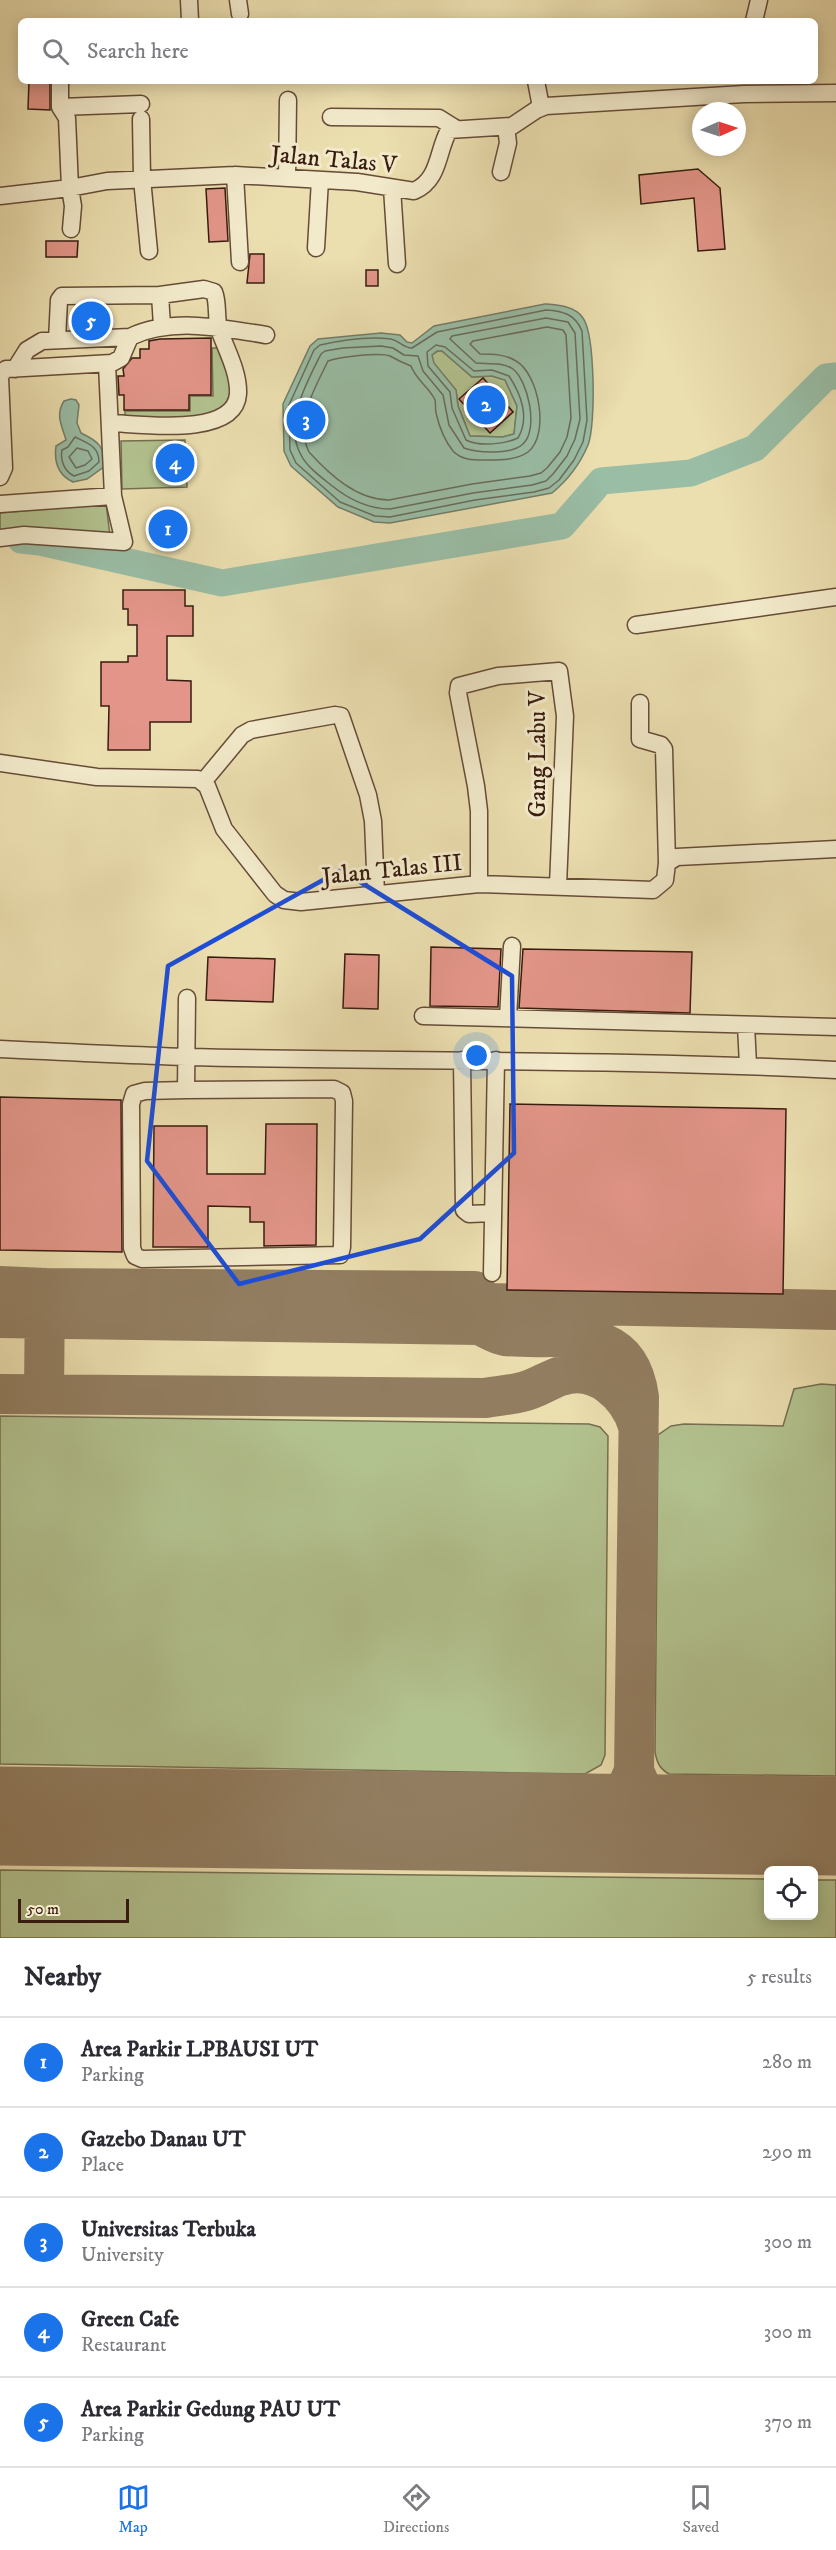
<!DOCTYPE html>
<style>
:root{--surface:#fff;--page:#f2f2f3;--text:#2b2b33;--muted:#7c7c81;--line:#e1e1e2;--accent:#1a73e8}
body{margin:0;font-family:"IM FELL DW Pica",serif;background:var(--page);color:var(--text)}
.controls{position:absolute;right:18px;bottom:18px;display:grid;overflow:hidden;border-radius:9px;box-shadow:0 3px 15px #0003}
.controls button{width:54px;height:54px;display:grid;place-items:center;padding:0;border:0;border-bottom:2px solid var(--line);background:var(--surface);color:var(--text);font:30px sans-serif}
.compass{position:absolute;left:692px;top:102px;width:54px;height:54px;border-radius:50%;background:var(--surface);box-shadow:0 3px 15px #0003;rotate:87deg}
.scale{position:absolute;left:18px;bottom:15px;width:111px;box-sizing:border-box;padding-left:6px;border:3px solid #391c10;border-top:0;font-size:16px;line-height:21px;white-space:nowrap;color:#391c10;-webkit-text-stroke:4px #f2eacb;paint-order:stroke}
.you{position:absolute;left:477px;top:1056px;width:21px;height:21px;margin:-15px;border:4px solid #fff;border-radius:50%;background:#1a73e8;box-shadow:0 0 0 9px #1a73e833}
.badge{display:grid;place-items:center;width:39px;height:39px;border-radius:50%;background:var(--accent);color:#fff;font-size:20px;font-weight:700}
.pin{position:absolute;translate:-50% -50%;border:3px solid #fff;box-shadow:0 2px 6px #0006}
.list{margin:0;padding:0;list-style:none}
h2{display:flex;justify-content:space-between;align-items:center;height:78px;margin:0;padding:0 24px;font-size:26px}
h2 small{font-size:20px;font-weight:400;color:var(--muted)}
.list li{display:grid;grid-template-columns:39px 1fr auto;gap:18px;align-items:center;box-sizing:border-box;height:90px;padding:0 24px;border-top:2px solid var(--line)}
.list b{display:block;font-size:22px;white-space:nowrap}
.list p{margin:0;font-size:20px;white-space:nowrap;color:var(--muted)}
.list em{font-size:20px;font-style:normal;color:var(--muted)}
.icon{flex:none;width:33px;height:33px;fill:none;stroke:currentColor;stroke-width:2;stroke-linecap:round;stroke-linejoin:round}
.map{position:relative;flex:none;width:836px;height:1938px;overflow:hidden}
.search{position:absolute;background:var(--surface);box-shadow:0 3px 15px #0003;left:18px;right:18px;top:18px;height:66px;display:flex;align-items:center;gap:15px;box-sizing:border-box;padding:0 21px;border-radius:9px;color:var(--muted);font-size:22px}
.sheet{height:528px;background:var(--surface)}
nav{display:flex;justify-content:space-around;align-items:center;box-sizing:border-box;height:84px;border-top:2px solid var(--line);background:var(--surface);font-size:16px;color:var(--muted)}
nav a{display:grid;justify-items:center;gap:3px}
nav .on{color:var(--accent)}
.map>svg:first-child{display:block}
</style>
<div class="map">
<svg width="836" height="1938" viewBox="0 0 836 1938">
<rect width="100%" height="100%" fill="#ebdeaf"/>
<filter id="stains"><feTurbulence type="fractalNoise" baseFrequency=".00333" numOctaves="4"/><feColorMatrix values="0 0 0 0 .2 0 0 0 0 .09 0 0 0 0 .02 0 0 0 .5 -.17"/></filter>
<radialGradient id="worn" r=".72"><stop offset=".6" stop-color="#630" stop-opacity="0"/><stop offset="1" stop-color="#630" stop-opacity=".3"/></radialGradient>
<path fill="#b2c28f" stroke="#766f50" stroke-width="1.5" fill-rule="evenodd" d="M212 348H218C226 358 228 371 229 383 230 387 231 394 230 397 222 426 149 420 125 421V411H190V396H213Z
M438 351H442L472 377 492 376 505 380 517 406 514 434 503 437 470 436 458 406 456 390 433 363 432 355ZM483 378 513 412 490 433 460 399Z
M185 440 187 487 122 489 121 441Z
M106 503 110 536 0 532V513Z
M821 1384 836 1385V1776L669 1774C660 1769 657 1763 655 1752L658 1435 671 1426 684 1424 783 1426 794 1389Z
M0 1416 589 1424 600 1427 608 1436 605 1755 601 1765 585 1774 0 1764Z
M0 1870 768 1879V1916H814V1880H836V1938H0Z"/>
<path fill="#99bda5" stroke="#737d69" stroke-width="1.5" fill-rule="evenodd" d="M545 304C558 305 575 306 583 318 595 335 596 425 588 445 580 464 568 480 552 493L390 523 374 522 338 507 291 466 284 451 283 404 310 346 318 339 381 333 400 335 407 342 412 343 434 326ZM437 351H442L472 377 492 376 505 380 517 406 514 434 503 437 470 436 458 406 456 390 434 363 432 355Z
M71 399 76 400 79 405 77 423 81 433C98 441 105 447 105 466L87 479 73 482C58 475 54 461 56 446L66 440C62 426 55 415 64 401Z"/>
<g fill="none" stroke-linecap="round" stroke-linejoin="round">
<path stroke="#696c5a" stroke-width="1.5" d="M546 310C563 311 575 314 582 331L587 420 583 442 574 460 559 480 549 488 534 492 475 500 390 517 375 516 340 502 296 463 290 450 289 405 314 350 320 345C342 340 369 336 391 339 400 341 403 348 412 348L437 332Z
M546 318 568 322 575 333 580 419 575 439 567 456 553 474 546 481 532 485 473 493 390 509C368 509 347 498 331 485 321 477 307 467 301 455 283 424 307 382 321 354L325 351 343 348 381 346 393 348 404 355 418 356 423 371 443 395 449 425 464 448C478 453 511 455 523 444 539 429 528 381 513 369 503 362 488 364 476 363L450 339 452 336Z
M547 327 563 330 566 335 571 418 567 437 560 452 547 468 541 473 530 476 472 484 389 500C357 500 330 475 309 452 294 422 315 388 328 361 338 357 380 352 390 356 397 360 403 363 411 366 416 380 431 389 435 400 436 404 435 409 436 413 439 426 445 441 453 451 462 461 476 460 488 460 501 460 517 460 528 452 550 435 539 374 516 361 505 354 492 354 480 354L470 344 473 341Z
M436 345 445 347 474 371 492 370 509 376C521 394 530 418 518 438 505 444 479 447 466 440L452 408 450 392 428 366 427 352Z
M75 437C87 443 99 446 99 462L89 471 74 476C64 471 60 460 62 450L68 447Z
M77 448 88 451 92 459 85 465 76 468 69 457Z"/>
<path stroke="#99bda5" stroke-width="27" d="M21 540 40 542 222 583 562 526 601 481 691 473 755 448 826 377 836 376"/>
<path stroke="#927d60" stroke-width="40" d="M0 1286 45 1288
M0 1318 479 1325C487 1328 496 1335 505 1336 562 1342 628 1319 639 1397L634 1771C615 1818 601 1818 554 1823
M0 1394 485 1398C497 1396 510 1395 522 1392 536 1389 548 1380 561 1376 597 1364 629 1395 638 1426
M44 1394 45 1288 475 1291 486 1303 836 1310
M634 1771C651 1815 668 1818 712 1825"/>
<path stroke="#927d60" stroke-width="99" d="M0 1816 836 1826"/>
</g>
<path fill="#e29588" stroke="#391c10" stroke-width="1.5" d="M29 81H50V110L28 109Z
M698 169 720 188 725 249 698 251 694 198 641 204 639 175Z
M225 188 228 241 209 242 206 189Z
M46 241H78L77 257H46Z
M250 254H264V283H247Z
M366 270H378V286H366Z
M211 338V395H189V410H124V395H119L118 376H124L123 369 132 358H140V349H149V341L160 339Z
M483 378 513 412 490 433 459 399Z
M123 590H185V606H193V636H167V680L191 681V722H150V750H108L109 706H101V662H128V656H137V625H128V609H123Z
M431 947 501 949 498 1007 430 1006Z
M523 949 692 952 690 1013 519 1008Z
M345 954 379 955 378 1009 343 1008Z
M208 957 275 959 273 1002 206 1000Z
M0 1097 121 1100 122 1252 0 1250Z
M510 1104 786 1109 783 1294 507 1290Z
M266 1124H317L316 1245 264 1246V1222H250V1207L208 1206V1247H153L154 1126H207V1174H265Z"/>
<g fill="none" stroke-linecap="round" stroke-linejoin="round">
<g stroke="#664c38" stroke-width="19">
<path id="minor" d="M189 0 190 21
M238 0 240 14
M754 21 759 0
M60 81V107L67 118 70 188 73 206 71 229
M536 81 541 107
M60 107 141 104
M331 117 439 118 455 128
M141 119 142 179 149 251
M501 172 508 143 506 127
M235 175 240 262
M287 178 288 100
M392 188 397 264
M0 196 70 188 107 181 235 175 357 182 414 191C440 180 437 151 449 130L512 126 536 110 546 106 744 94 836 93
M316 248 320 180
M57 340 59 300 62 296 160 295
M15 369 27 350 42 341 130 337
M0 375 6 369 112 363 121 358 130 337C172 317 223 328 266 335
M0 377 4 468 0 477
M111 423C140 424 235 438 238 394 239 373 227 351 220 332 215 319 219 304 214 292L204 289 160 295 162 326
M0 504 113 496
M0 538 24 535 124 542 113 496 107 364
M636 625 836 597
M640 703V739L661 745 664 749 667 863
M0 763 97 777 198 779 207 786 224 829 275 894 284 900 301 902 479 884 653 890 665 880 667 863 677 857 836 849
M203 782 242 735 251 730 335 715 341 716 368 795 373 821 376 894
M479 884V811L476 786 458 693 459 686 498 676 559 671 565 716 558 886
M423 1016 836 1027
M508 1018 512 946
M746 1025 748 1065
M0 1049C62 1052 124 1055 186 1057 403 1062 620 1059 836 1070
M462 1060 464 1210 469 1214 493 1213
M186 1090 145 1091 134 1094 131 1104 132 1248 135 1256 142 1259 340 1255 342 1247 344 1101 342 1093 334 1089 186 1090 187 998
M492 1273 496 1060"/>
</g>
<use href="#minor" stroke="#f2eacb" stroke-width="16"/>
</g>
<path fill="none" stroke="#1d4ed8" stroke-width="4.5" stroke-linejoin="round" d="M341 870 512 976 514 1153 420 1239 239 1284 147 1161 168 966Z"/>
<g text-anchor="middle" stroke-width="6" stroke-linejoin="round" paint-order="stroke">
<g font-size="24" fill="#391c10" stroke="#f2eacb">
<text transform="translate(334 159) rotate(5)" y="8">Jalan Talas V</text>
<text transform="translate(537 754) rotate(-90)" y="8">Gang Labu V</text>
<text transform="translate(392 869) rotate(-6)" y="8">Jalan Talas III</text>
</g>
</g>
<rect width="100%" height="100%" filter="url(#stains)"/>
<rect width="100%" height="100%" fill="url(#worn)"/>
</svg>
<div class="controls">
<button><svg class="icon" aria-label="locate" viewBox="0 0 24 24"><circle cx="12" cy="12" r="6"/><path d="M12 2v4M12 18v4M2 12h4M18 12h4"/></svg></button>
</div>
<svg class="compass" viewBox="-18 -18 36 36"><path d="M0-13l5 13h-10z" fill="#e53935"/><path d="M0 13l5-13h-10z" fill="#7c7c81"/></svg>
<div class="scale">50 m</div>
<div class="you"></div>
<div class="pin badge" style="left:168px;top:529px">1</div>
<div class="pin badge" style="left:486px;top:405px">2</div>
<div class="pin badge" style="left:306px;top:420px">3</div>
<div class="pin badge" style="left:175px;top:463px">4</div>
<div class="pin badge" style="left:91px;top:321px">5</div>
<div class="search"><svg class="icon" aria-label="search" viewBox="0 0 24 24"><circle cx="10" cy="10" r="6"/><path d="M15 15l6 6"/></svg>Search here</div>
</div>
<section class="sheet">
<h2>Nearby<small>5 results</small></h2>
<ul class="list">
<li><span class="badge">1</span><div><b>Area Parkir LPBAUSI UT</b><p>Parking</p></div><em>280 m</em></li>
<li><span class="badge">2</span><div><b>Gazebo Danau UT</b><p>Place</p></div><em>290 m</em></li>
<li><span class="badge">3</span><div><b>Universitas Terbuka</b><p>University</p></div><em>300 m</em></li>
<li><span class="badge">4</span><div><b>Green Cafe</b><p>Restaurant</p></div><em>300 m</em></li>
<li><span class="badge">5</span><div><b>Area Parkir Gedung PAU UT</b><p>Parking</p></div><em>370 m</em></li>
</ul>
</section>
<nav>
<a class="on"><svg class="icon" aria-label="map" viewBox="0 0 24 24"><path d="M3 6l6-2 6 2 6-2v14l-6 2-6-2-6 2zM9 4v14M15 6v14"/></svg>Map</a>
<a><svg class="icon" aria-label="directions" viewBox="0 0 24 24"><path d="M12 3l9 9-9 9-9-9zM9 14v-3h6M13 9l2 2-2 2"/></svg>Directions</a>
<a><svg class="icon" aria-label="saved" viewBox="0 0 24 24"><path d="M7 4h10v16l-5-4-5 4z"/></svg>Saved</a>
</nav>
